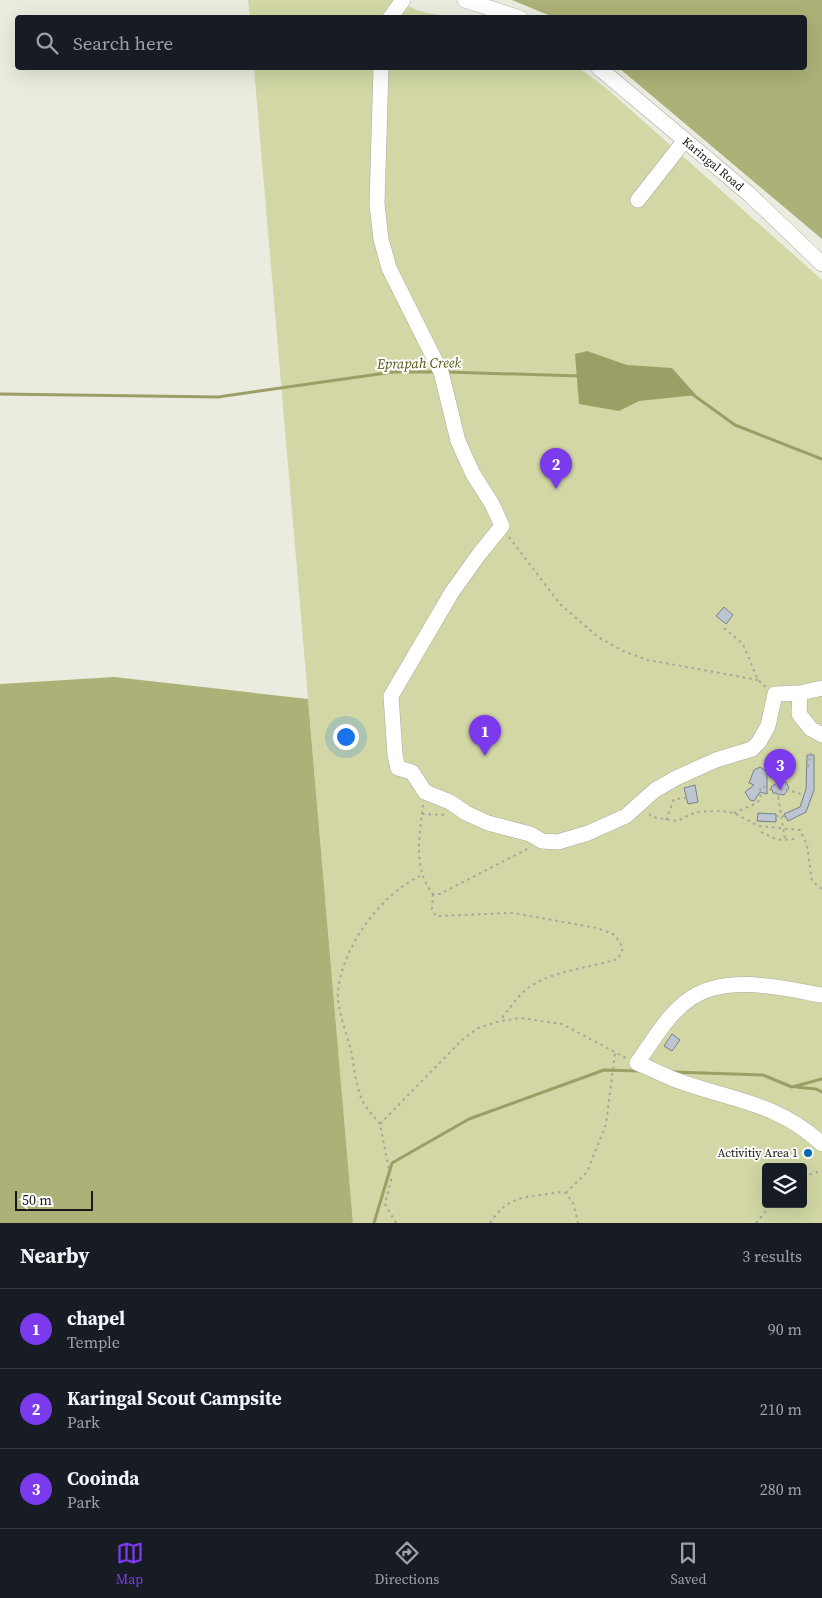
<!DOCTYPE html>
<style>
:root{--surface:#171b24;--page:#242831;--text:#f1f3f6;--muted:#9ea1a6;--line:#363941;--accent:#7c3aed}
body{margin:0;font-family:"Source Serif 4",serif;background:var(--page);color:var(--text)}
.controls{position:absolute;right:15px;bottom:15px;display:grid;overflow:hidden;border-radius:5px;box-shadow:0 5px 20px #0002}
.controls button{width:45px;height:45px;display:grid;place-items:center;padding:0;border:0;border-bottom:1px solid var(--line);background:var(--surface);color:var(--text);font:25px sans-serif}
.scale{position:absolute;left:15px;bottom:12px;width:78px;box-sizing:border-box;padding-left:5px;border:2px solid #181814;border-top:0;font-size:14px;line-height:18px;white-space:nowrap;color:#181814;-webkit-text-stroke:4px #fff;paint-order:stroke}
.you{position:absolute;left:345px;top:736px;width:18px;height:18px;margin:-12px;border:4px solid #fff;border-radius:50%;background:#1a73e8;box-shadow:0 0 0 8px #1a73e833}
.badge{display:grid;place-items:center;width:32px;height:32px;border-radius:50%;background:var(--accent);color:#fff;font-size:16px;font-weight:700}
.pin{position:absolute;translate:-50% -41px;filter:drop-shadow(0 1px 2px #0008)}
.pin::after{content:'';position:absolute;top:26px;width:18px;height:15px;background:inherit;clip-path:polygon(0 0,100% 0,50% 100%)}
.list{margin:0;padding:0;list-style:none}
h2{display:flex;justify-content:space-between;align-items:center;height:65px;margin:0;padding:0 20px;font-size:21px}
h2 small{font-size:16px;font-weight:400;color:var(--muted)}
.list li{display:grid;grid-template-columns:32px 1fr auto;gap:15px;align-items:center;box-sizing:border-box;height:80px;padding:0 20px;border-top:1px solid var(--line)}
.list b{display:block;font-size:19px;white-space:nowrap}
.list p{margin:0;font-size:16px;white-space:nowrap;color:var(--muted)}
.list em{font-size:16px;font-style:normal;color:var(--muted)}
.icon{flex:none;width:28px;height:28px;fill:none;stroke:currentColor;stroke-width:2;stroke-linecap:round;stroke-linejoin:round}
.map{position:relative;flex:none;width:822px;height:1223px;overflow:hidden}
.search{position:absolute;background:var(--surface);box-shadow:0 5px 20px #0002;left:15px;right:15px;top:15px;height:55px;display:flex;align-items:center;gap:12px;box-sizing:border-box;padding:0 18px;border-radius:5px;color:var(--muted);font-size:19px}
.sheet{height:305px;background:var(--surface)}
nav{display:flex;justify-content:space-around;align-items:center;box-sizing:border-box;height:70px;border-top:1px solid var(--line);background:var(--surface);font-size:14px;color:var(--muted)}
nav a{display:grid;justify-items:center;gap:2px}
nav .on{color:var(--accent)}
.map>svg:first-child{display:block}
</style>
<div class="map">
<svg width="822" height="1223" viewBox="0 0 822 1223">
<rect width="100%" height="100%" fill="#eaecdf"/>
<path fill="#d2d7a5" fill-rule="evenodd" d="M248 0H395L419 11 449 17H250Z
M254 68H579L606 88 822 280V1223H353ZM766 1167H803V1204H766Z"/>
<path fill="#acb177" d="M512 0H822V239L619 68H804V18L553 17Z
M114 677 308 699 353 1223H0V684Z"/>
<path fill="#9b9f66" d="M587 351 627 365 672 368 696 395 639 401 619 411 579 404 575 354Z"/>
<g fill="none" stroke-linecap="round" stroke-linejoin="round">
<path stroke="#9b9f66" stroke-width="3" d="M446 372 580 376
M0 394 218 397 393 372H435
M692 394 735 425 822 459
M673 1072 763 1075 792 1087 822 1079
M796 1087 816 1089 822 1092
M374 1223 392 1163 469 1119 604 1070 640 1071"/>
</g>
<path fill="#bdc6d0" stroke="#778089" d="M724 607 733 615 726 624 716 616Z
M807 755H814V790L806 812 788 821 784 814 800 807 806 789Z
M760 767 767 772V794L760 792 754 801 750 800 745 792 754 785 749 783 754 770Z
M780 781 786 782 789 788 784 795 773 793 771 787Z
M695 785 698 802 688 804 684 788Z
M758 813 776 814V822L757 821Z
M672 1034 680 1040 672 1051 664 1046Z"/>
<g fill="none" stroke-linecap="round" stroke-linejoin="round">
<g stroke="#abada0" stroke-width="16">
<path id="minor" d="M465 0 520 18
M390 18 403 0
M381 68 377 204 381 239 389 268 441 372 458 441 473 474 492 504 502 526 480 553 452 592 391 696 395 755 398 768 412 772 425 792 450 802 466 813 488 823 530 834 542 841 558 842 588 833 626 816 655 790 676 778 716 760 752 749 759 742 768 726 775 694 800 693 822 688
M599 68 749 194 822 264
M638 200 685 140
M800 693 799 714 811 729 822 735
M822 995C781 988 728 974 691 998 668 1013 653 1041 637 1063 650 1068 663 1075 676 1080 729 1100 778 1102 822 1144"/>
</g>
<path stroke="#a5a69c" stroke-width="2" stroke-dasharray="2.5 4" stroke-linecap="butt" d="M509 537 560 604 598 637 623 651 648 660 758 680
M724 628 743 644 758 680 766 687
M808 767 811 753
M778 796 782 788 804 795
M423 805C420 835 412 868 433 894H440L529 848
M734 813 757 803 761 797 759 792 762 786 774 791 778 796 785 839
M422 814 445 815
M649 814 652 817 677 821 696 812 721 811 734 813 759 826 800 830 807 845 812 881 822 889
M776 816H785
M666 820 674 799 687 798
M761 832 778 840 796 839
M433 894 432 909 436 916 513 913 597 928 615 935 623 948 618 959C589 968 554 970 528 988 518 995 509 1010 500 1020
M380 1124C374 1117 368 1110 363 1102 356 1088 354 1066 351 1050 347 1035 336 1006 338 991 343 945 381 894 422 875
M803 1176 822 1171
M566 1193 587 1172 606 1124 615 1053
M396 1223 385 1204 391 1180 380 1124 461 1041 478 1028 500 1021 521 1018 562 1024 626 1058
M490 1223C507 1198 519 1198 547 1194 554 1193 559 1191 566 1193L573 1203 578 1223
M756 1223 772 1204"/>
<use href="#minor" stroke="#fff" stroke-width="15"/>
</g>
<circle fill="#0069b5" stroke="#fff" stroke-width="2" cx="808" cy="1153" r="5"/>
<g text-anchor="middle" stroke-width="4" stroke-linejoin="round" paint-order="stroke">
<g font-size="12" fill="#181814" stroke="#fff">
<text transform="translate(713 164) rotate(40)" y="4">Karingal Road</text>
</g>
<g font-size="12" fill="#181814" stroke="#fff" text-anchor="end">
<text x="798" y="1157">Activitiy Area 1</text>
</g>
<g font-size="14" font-style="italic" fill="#515411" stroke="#fff">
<text transform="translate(419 363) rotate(-1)" y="5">Eprapah Creek</text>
</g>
</g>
</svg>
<div class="controls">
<button><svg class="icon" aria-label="layers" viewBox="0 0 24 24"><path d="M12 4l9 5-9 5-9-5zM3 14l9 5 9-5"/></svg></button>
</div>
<div class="scale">50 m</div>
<div class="you"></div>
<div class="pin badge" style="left:485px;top:756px">1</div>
<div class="pin badge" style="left:556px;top:489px">2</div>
<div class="pin badge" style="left:780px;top:790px">3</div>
<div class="search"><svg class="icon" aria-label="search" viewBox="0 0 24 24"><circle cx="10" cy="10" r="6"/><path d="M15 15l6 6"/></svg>Search here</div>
</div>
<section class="sheet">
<h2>Nearby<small>3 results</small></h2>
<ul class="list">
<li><span class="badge">1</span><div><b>chapel</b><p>Temple</p></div><em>90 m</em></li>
<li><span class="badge">2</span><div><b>Karingal Scout Campsite</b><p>Park</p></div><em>210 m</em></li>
<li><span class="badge">3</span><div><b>Cooinda</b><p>Park</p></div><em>280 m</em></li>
</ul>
</section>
<nav>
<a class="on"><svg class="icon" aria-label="map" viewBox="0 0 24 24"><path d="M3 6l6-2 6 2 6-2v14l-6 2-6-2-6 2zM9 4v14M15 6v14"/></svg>Map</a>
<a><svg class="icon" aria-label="directions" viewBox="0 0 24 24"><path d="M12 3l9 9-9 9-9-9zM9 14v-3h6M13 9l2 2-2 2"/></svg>Directions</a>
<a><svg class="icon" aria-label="saved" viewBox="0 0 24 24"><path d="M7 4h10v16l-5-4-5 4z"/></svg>Saved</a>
</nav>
